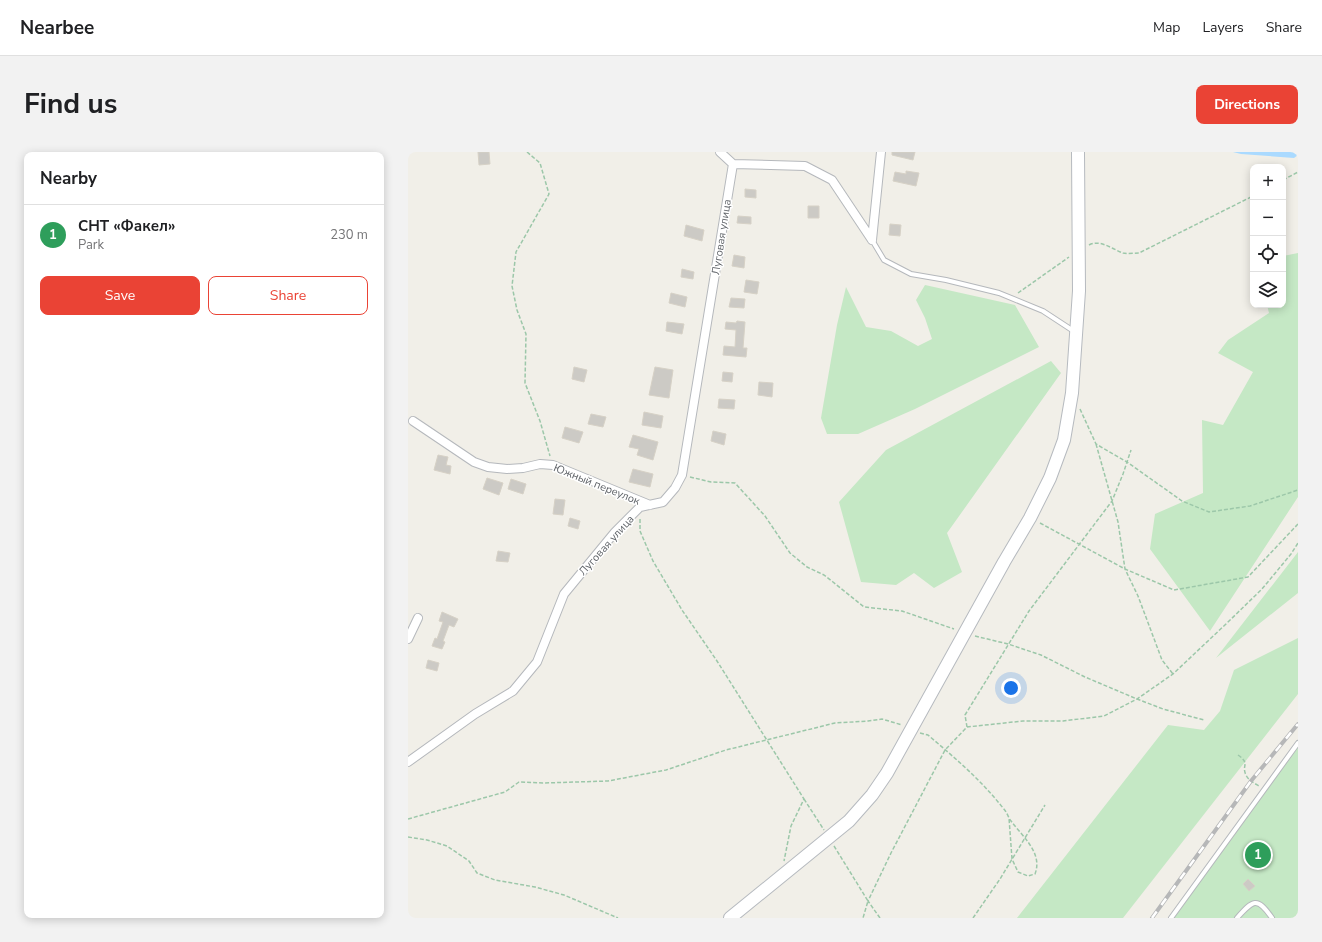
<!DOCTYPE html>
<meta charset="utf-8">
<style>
:root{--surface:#fff;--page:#f2f2f2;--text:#202124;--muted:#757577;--line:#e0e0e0;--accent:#ea4335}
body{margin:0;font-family:"Nunito Sans",sans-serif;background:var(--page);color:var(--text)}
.controls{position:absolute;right:12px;top:12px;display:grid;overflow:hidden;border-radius:8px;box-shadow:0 2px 10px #0003}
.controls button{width:36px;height:36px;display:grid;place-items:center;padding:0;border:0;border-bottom:1px solid var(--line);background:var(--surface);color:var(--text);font:20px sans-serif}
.you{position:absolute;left:603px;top:536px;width:14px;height:14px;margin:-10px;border:3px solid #fff;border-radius:50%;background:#1a73e8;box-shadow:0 0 0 6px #1a73e833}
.badge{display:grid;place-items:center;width:26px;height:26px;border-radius:50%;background:var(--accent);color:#fff;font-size:13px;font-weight:700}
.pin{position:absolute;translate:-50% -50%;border:2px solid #fff;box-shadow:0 1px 4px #0006}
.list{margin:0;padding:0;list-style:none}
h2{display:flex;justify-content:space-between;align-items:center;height:52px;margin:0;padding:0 16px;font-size:17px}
h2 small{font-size:13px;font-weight:400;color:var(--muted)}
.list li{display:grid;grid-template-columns:26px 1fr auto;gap:12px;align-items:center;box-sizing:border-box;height:60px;padding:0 16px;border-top:1px solid var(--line)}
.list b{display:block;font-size:15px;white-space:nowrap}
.list p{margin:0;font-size:13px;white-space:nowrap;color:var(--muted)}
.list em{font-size:13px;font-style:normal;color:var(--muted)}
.actions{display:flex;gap:8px;padding:12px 16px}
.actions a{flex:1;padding:9px 0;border:1px solid var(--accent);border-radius:8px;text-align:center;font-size:14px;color:var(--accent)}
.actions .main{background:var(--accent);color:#fff}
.icon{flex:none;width:22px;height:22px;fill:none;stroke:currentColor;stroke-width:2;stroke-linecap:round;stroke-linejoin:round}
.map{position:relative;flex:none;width:890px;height:766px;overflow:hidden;border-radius:8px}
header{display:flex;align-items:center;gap:24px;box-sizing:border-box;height:56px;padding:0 20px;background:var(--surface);border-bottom:1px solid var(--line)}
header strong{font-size:19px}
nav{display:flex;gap:22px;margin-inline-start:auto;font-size:14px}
.intro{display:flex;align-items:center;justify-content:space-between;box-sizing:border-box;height:96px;padding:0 24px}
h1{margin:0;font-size:28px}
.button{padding:10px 18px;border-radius:8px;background:var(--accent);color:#fff;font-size:14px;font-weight:700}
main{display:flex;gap:24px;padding:0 24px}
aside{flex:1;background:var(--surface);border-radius:8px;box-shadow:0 2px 10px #0003}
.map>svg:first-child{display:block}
</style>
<header>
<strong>Nearbee</strong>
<nav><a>Map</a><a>Layers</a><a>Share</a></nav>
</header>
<div class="intro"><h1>Find us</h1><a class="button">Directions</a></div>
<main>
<aside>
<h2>Nearby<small></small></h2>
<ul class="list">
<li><span class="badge" style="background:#2e9e5b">1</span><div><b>СНТ «Факел»</b><p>Park</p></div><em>230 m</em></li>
</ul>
<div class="actions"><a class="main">Save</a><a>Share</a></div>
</aside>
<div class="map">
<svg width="890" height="766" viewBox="0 0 890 766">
<rect width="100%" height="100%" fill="#f1efe8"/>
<path fill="#c5e8c5" d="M890 101V345L802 479 742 397 747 362 795 341 794 268 815 273 845 220 810 201 820 188 861 161 859 153H875V104Z
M517 133 607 153 631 195 507 257 450 282H419L413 266 429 173 438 135 458 175 483 179 510 194 524 187 517 166 508 148Z
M643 209 653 221 539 381 554 420 526 436 506 421 488 433 453 430 431 350 478 298Z
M890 400V441L808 506Z
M890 486V542L715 766H609L760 573 796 578 812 559 826 518Z
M890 591V766H763Z"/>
<path fill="#aadaff" d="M825 0H890V3L886 6 833 2Z"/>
<path fill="#cccac5" stroke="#d6d1c6" d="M70 0H81L82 12 71 13Z
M484 0H507L505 8 484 3Z
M498 19 511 21 508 34 485 29 487 20 498 22Z
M337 37 348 38V46L337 45Z
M400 54H411V66H400Z
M330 64 343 65V72L329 71Z
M482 72 493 73 492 84 481 83Z
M278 73 296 78 294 89 276 84Z
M326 103 337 105 336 116 324 114Z
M274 117 286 120 285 127 273 125Z
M338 128 351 130 349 142 336 140Z
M263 141 279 145 277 155 261 151Z
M323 146 337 147 336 156 321 155Z
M329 169 337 170 335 196H339L338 205 315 203 316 194 327 195 328 178 317 177 318 170 328 171Z
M259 170 276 172 274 182 258 179Z
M166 215 179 218 176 230 164 227Z
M247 215 265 218 261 246 241 243Z
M315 220 325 221 324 230 314 229Z
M351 230 365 231 364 245 350 243Z
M311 247 327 248 326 257 310 256Z
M236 260 255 264 253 276 234 273Z
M183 262 198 265 195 275 180 272Z
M157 275 175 280 171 291 154 286Z
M305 279 318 282 316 293 303 289Z
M225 283 250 290 245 308 229 303 231 297 221 295Z
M30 303 40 305 38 313 43 314 42 322 26 318Z
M225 317 245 322 242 335 221 330Z
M79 326 95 331 91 343 75 337Z
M103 327 118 332 115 342 100 337Z
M147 347 157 348 155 363 145 362Z
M162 366 172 369 170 377 160 374Z
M90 399 102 401 100 410 88 409Z
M34 460 50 467 46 475 41 473 35 489 37 490 34 497 24 494 27 486 29 487 35 470 31 469Z
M20 508 31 511 29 519 18 516Z
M840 727 847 734 841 739 835 732Z"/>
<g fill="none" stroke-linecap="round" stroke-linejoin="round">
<g stroke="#b5b8bc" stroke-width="6">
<path id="lane" d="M464 88 476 108 503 122 538 128 591 141 635 159 664 178 668 177
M763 766 890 591
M829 766C845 748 849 744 864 766"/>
</g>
<g stroke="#b5b8bc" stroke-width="10">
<path id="street" d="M312 0 325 12 397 14 424 28 464 88
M464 88 473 0
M5 269 66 310 80 315 99 317 115 316 132 312 145 313 242 353
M0 487 10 466
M0 610 67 562 105 539 129 510 156 442 207 380 232 355 255 350 267 336 274 323 325 12"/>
</g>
<g stroke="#b6babf" stroke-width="14">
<path id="secondary" d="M322 766 441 669 464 643 479 621 596 410 622 366 642 326 656 288 664 241 671 139 670 0"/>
</g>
<path stroke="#9cc7a9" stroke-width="1.5" stroke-dasharray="4 2" stroke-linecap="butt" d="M119 0 132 11 141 42 108 100 104 134 109 158 118 182 117 231 132 269 142 304
M875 28 890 20
M681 93C692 87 704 97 715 101 720 102 726 101 731 101L845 44
M610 141 661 105
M672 257 688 292 719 310 774 349 801 360 842 354 890 338
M688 292 710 370 717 417 730 444 754 508 765 522
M282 325 303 330 327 331 357 364 382 401 399 415 416 423 425 430 456 455 494 459 546 477
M232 367V379L245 409 274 458 309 509 396 647 383 674 376 709
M632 371 717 417 766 438 840 425 890 372
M567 484 600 492 633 503 677 525 729 547 755 557 796 568
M559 575 557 563 621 459 704 349 715 322 723 298
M512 581 520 583C547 606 573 628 595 656 599 660 600 665 603 669 615 685 635 701 627 722L620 724 610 720 604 707 601 666
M830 603C843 612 833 613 838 623 840 628 846 631 851 634
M396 647 416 678
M0 667 97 640 111 630 135 631 200 629 258 618 318 598 427 571 460 569 474 567 494 573
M0 685 19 688 39 694 61 709 69 721 87 728 127 735 156 743 210 766
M426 694 460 749 455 766
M472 766 460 749 483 701 537 598 559 575 615 569H655L696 564 729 547 765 522 819 471 854 437 883 402 890 391
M565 766 592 727 637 653"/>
<use href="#lane" stroke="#fff" stroke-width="4"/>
<use href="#street" stroke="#fff" stroke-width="8"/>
<use href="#secondary" stroke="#fff" stroke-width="12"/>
<g stroke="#b6b7b8" stroke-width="4">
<path id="rail" d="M744 766 843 629 890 572"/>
</g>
<use href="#rail" stroke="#fff" stroke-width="2.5" stroke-dasharray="8" stroke-linecap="butt"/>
</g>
<g text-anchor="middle" stroke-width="3" stroke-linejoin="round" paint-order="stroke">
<g font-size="11" fill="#5f6368" stroke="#fff">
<text transform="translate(313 85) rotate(-81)" y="4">Луговая улица</text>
<text transform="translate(189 332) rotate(22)" y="4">Южный переулок</text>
<text transform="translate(198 393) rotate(-48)" y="4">Луговая улица</text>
</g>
</g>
</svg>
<div class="controls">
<button>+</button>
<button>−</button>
<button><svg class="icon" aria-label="locate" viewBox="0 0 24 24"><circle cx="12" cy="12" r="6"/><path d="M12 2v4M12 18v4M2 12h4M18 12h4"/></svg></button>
<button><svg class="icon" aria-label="layers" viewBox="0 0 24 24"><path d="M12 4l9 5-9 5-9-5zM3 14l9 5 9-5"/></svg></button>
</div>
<div class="you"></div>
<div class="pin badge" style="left:850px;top:703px;background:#2e9e5b">1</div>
</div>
</main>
